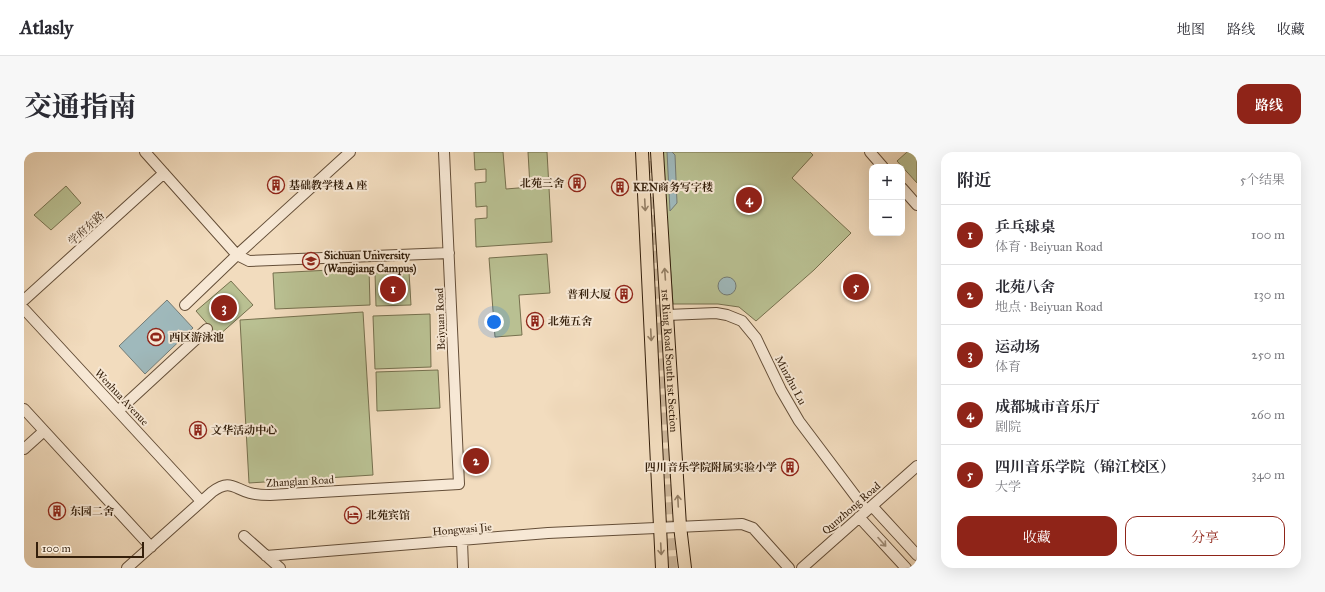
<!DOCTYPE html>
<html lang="zh">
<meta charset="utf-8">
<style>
:root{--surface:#fff;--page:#f7f7f7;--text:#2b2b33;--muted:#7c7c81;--line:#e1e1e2;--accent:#8f2418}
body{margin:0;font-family:"IM FELL Great Primer","Noto Serif SC",serif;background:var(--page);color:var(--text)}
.controls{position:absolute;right:12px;top:12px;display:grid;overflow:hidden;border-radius:8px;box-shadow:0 4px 16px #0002}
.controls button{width:36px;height:36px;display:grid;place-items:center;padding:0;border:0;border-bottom:1px solid var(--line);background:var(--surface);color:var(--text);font:20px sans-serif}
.scale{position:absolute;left:12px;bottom:10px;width:108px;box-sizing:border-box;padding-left:4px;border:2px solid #341f0b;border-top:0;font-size:11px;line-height:14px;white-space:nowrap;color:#341f0b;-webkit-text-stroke:3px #f7e8d5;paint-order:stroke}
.you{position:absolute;left:470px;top:170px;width:14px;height:14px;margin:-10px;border:3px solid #fff;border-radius:50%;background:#1a73e8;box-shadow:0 0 0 6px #1a73e833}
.badge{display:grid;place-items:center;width:26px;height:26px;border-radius:50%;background:var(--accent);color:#fff;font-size:13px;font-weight:700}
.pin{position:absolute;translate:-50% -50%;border:2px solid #fff;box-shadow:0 1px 4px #0006}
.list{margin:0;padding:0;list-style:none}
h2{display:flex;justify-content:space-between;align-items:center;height:52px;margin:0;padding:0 16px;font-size:17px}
h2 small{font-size:13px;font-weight:400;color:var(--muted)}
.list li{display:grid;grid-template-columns:26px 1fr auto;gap:12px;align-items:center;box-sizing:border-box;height:60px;padding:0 16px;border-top:1px solid var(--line)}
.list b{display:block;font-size:15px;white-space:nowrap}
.list p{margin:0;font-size:13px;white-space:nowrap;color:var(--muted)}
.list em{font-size:13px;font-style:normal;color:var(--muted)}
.actions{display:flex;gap:8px;padding:12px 16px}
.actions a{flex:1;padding:9px 0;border:1px solid var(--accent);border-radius:12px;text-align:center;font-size:14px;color:var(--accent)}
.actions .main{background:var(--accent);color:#fff}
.map{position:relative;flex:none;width:893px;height:416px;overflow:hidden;border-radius:12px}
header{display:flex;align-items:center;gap:24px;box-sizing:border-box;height:56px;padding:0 20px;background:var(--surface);border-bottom:1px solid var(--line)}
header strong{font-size:19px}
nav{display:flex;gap:22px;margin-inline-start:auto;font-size:14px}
.intro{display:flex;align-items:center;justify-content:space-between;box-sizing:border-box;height:96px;padding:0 24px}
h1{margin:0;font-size:28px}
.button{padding:10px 18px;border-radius:12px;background:var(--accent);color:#fff;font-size:14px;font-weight:700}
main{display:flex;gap:24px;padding:0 24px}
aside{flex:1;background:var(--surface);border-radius:12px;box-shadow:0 4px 16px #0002}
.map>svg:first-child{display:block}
</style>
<header>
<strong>Atlasly</strong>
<nav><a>地图</a><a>路线</a><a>收藏</a></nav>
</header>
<div class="intro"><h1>交通指南</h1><a class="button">路线</a></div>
<main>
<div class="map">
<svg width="893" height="416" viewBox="0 0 893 416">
<rect width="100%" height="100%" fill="#f2dcbe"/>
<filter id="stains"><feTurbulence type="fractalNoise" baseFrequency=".005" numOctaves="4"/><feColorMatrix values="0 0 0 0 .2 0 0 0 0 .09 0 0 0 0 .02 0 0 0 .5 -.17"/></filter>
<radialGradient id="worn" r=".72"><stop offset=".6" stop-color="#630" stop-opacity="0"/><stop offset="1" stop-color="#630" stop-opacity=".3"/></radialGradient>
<path fill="#b9c092" stroke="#76704e" d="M450 0H479L482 37 506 35 504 0H523L528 90 452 95 451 67 463 66V54L452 55 451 31 462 30V17L451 18Z
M638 0H786L789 3 768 26 827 81 790 118 732 169 715 155 694 152H649Z
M883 0H893V31L873 9Z
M42 34 57 51 27 78 10 63Z
M523 102 526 141 495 143 498 183 471 185 465 106Z
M345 116 346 153 251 157 249 121Z
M385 120 387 153 352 154 351 121Z
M207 129 229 153 194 184 172 159Z
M339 160 349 323 225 331 216 168Z
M406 162 407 215 351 217 349 164Z
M414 218 416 256 353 259 352 220Z"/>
<path fill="#9fb9bc" stroke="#747b75" d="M643 0H648L651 3 653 51 646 59Z
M694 134a9 9 0 1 1 18 0a9 9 0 1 1-18 0Z
M143 148 169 176 121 222 95 194Z"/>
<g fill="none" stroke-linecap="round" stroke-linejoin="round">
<path stroke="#ccb69a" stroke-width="12" stroke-dasharray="12 6" stroke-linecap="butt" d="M624 9 647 416"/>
<g stroke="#644e38" stroke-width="12">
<path id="minor" d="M121 0 213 103 225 109 425 101
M846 0 859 15
M878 36 893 53
M0 148 140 21
M161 153 213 103 326 0
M0 157 177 349
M643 163 692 161 703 163 718 169 732 186 757 238 775 269 842 358
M0 257 127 395
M94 259 183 177
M0 297 20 279
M848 354 893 403
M835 365 882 416
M220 384 256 416
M438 389 439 416
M242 404 524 381 718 372 729 376 765 416
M103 416 188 340C206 327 209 336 226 341 233 343 239 343 246 343L435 332 420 0
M778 416 893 314"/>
</g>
<g stroke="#341f0b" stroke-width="14">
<g id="major">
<path d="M618 0 638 416"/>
<path id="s1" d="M633 0 656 374 661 416"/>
</g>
</g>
<use href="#minor" stroke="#f7e8d5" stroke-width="10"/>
<use href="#major" stroke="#f2dcbe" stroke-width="12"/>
</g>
<defs><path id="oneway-shaft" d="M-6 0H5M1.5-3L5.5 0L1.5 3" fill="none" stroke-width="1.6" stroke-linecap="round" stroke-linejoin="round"/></defs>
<g stroke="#937e64">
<use href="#oneway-shaft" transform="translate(621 53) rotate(87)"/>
<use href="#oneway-shaft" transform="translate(641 122) rotate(-94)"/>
<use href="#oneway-shaft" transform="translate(627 183) rotate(87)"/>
<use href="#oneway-shaft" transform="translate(654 349) rotate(-93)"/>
<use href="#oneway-shaft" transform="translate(637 397) rotate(87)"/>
</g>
<use stroke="#9f8e7a" href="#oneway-shaft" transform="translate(858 390) rotate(48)"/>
<defs>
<g id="building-ring" transform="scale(0.9)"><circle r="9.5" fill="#f7e8d5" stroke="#8f2418" stroke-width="1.5"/><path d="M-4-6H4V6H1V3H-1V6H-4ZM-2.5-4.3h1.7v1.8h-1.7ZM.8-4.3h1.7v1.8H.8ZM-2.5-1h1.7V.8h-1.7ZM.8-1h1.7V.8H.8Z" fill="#8f2418"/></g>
<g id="university-ring" transform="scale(0.9)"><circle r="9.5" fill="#f7e8d5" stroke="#8f2418" stroke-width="1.5"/><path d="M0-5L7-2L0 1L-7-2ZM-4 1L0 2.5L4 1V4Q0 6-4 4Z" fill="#8f2418"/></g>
<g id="stadium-ring" transform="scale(0.9)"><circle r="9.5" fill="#f7e8d5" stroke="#8f2418" stroke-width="1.5"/><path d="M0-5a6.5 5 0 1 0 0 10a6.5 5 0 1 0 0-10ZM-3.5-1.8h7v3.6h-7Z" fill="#8f2418"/></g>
<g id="hotel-ring" transform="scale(0.9)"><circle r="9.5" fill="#f7e8d5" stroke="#8f2418" stroke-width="1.5"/><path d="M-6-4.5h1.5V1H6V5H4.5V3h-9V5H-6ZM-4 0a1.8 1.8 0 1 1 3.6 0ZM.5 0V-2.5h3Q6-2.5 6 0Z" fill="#8f2418"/></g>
</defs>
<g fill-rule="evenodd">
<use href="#building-ring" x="553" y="31"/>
<use href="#building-ring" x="252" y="33"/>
<use href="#building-ring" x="596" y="35"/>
<use href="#university-ring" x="287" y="109"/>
<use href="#building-ring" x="600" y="142"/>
<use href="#building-ring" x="511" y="169"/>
<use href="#stadium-ring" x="132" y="185"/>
<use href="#building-ring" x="174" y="278"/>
<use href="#building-ring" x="766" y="315"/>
<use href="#building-ring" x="33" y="359"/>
<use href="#hotel-ring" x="329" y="363"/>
</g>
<g text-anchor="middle" stroke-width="4" stroke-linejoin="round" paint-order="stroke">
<g font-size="11" font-weight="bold" fill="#341f0b" stroke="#f7e8d5" text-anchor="start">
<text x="540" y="35" text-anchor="end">北苑三舍</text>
<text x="265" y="37">基础教学楼 A 座</text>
<text x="609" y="39">KEN商务写字楼</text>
<text x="300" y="107">Sichuan University<tspan x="300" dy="13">(Wangjiang Campus)</tspan></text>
<text x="587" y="146" text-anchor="end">普利大厦</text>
<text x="524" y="173">北苑五舍</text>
<text x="145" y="189">西区游泳池</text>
<text x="187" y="282">文华活动中心</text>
<text x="753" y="319" text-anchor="end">四川音乐学院附属实验小学</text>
<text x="46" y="363">东园二舍</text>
<text x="342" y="367">北苑宾馆</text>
</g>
<g font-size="11" fill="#341f0b" stroke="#f7e8d5">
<text transform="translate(62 76) rotate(-42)" y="4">学府东路</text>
<text transform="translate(416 167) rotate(-92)" y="4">Beiyuan Road</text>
<text dy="4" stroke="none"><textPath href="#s1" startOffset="209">1st Ring Road South 1st Section</textPath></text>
<text transform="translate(767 228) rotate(62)" y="4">Minzhu Lu</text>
<text transform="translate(98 245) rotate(47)" y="4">Wenhua Avenue</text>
<text transform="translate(276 329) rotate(-3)" y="4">Zhanglan Road</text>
<text transform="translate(827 356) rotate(-41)" y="4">Qunzhong Road</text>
<text transform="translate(438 377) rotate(-5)" y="4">Hongwasi Jie</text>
</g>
</g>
<rect width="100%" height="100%" filter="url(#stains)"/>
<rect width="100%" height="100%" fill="url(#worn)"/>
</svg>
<div class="controls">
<button>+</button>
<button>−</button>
</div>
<div class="scale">100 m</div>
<div class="you"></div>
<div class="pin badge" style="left:369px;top:137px">1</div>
<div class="pin badge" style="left:452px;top:309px">2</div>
<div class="pin badge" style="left:200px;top:156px">3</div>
<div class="pin badge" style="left:725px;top:48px">4</div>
<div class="pin badge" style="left:832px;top:135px">5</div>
</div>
<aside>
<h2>附近<small>5个结果</small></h2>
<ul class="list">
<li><span class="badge">1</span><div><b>乒乓球桌</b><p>体育 · Beiyuan Road</p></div><em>100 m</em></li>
<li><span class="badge">2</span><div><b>北苑八舍</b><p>地点 · Beiyuan Road</p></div><em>130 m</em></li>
<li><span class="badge">3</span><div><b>运动场</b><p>体育</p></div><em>250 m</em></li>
<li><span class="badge">4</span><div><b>成都城市音乐厅</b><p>剧院</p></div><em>260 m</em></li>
<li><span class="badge">5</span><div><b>四川音乐学院（锦江校区）</b><p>大学</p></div><em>340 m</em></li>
</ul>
<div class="actions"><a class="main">收藏</a><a>分享</a></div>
</aside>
</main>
